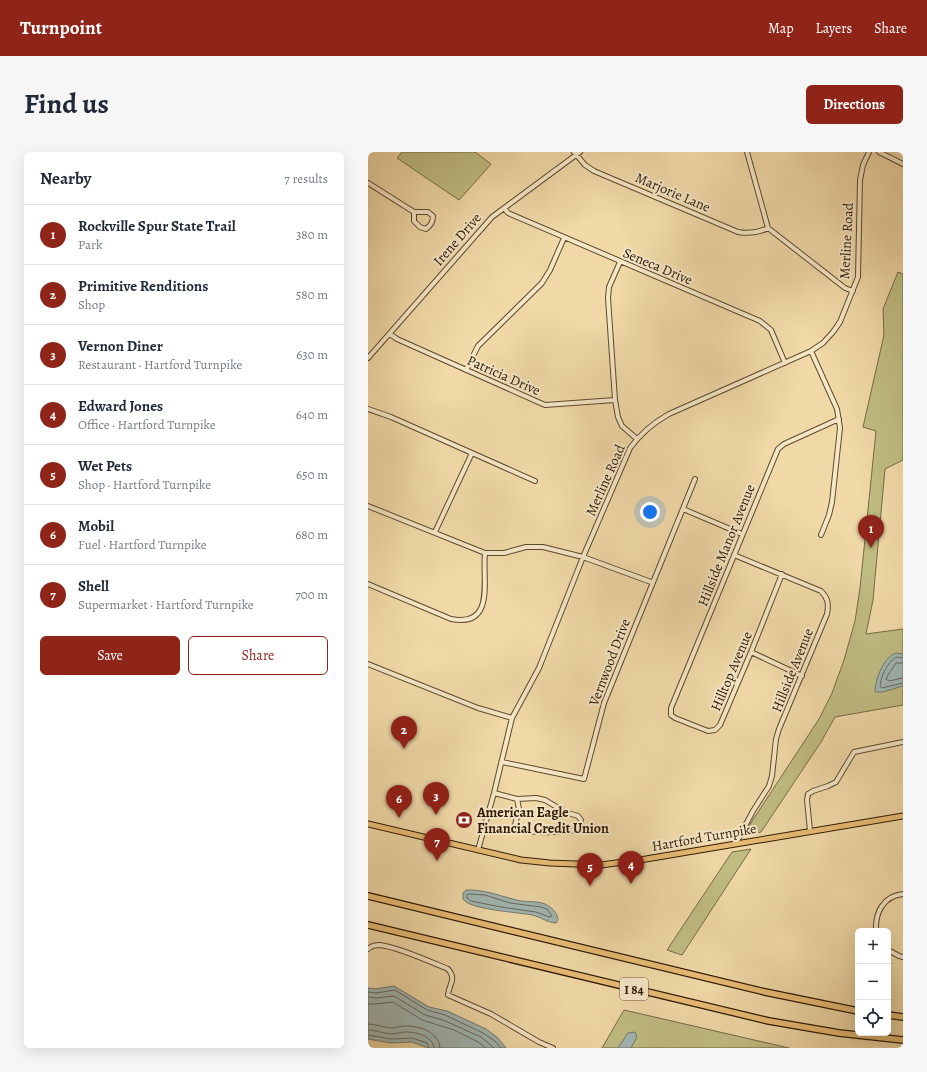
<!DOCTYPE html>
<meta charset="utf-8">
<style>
:root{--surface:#fff;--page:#f6f6f7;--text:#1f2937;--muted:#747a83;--line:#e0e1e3;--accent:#8f2418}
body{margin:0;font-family:Alegreya,serif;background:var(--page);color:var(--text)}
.controls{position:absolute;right:12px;bottom:12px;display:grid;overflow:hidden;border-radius:6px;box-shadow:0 4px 16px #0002}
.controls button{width:36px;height:36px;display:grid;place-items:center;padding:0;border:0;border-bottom:1px solid var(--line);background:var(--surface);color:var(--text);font:20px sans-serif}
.you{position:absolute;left:282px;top:360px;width:14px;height:14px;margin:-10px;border:3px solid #fff;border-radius:50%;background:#1a73e8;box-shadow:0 0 0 6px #1a73e833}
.badge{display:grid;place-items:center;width:26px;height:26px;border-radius:50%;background:var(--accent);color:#fff;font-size:13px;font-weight:700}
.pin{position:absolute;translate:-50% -33px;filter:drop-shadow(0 1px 2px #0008)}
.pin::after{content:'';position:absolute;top:21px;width:14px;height:12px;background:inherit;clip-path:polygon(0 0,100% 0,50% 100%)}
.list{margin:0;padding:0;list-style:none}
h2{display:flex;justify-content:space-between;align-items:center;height:52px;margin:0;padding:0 16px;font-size:17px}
h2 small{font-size:13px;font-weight:400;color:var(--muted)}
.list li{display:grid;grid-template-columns:26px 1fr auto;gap:12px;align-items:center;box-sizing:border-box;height:60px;padding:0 16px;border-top:1px solid var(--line)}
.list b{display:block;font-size:15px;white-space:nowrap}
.list p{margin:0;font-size:13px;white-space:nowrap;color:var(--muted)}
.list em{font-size:13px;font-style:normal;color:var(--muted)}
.actions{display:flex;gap:8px;padding:12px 16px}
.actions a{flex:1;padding:9px 0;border:1px solid var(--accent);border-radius:6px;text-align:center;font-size:14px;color:var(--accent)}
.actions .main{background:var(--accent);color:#fff}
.icon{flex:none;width:22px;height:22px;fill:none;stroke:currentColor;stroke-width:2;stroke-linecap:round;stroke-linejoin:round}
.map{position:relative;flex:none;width:535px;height:896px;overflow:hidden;border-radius:6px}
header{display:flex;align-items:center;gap:24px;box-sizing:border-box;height:56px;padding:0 20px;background:var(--accent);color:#fff}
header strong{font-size:19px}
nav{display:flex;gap:22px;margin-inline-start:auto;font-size:14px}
.intro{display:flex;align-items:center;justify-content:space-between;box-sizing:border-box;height:96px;padding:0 24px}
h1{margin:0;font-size:28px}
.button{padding:10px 18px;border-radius:6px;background:var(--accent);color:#fff;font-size:14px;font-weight:700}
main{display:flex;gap:24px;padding:0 24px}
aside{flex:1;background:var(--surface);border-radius:6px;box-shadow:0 4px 16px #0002}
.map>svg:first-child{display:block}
</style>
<header>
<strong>Turnpoint</strong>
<nav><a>Map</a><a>Layers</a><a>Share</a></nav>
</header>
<div class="intro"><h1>Find us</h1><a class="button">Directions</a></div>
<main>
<aside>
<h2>Nearby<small>7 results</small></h2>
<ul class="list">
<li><span class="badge">1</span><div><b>Rockville Spur State Trail</b><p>Park</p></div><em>380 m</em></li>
<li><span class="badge">2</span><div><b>Primitive Renditions</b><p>Shop</p></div><em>580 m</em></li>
<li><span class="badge">3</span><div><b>Vernon Diner</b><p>Restaurant · Hartford Turnpike</p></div><em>630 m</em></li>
<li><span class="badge">4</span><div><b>Edward Jones</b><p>Office · Hartford Turnpike</p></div><em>640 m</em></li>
<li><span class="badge">5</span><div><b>Wet Pets</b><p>Shop · Hartford Turnpike</p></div><em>650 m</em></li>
<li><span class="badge">6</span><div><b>Mobil</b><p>Fuel · Hartford Turnpike</p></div><em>680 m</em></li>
<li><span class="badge">7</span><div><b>Shell</b><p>Supermarket · Hartford Turnpike</p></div><em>700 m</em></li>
</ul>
<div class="actions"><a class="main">Save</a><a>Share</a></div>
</aside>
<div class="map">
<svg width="535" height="896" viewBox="0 0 535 896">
<rect width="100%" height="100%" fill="#f0d9a7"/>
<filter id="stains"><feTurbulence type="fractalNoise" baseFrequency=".005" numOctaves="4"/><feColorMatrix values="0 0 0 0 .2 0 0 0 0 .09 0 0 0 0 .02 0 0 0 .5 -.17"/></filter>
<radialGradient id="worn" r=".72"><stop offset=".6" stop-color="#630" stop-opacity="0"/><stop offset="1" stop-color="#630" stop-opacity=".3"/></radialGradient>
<path fill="#c0bd83" stroke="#766b44" d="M34 0H107L123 12 91 48 29 6Z
M530 120 535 122V308L517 317 505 448 498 482 535 477V553L467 565 453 590 393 680 375 683 451 567 464 541 476 508 487 469 492 436 508 279 495 275 516 183 515 157Z
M383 697 314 803 299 798 364 700Z
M256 858 421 896H234Z"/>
<path fill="#a0b7b4" stroke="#72786e" d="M528 501 535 502V534L515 540H507C507 528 515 506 528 501Z
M98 738C117 737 134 745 153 749 161 750 170 749 177 752 184 755 194 765 188 771 180 771 173 765 164 763 150 760 102 758 95 747V741Z
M26 834 61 855 79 859 118 877 130 886 138 896H60L44 890 23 891 0 887V836L7 837Z
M267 880 269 885 263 896H250L260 881Z"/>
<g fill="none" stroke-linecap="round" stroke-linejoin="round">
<path stroke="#66685c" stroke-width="1" d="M535 506 528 505C519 511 513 524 512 534L514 536 535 531
M535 511H528L520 523 518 527 521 529 535 526
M101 742 117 743 142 751 173 755 179 757 184 764 181 765 168 760 133 755 103 749 99 746V743Z
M0 840 8 841 27 838 59 858 77 863 115 881 127 889 133 896
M0 845 8 846 26 844 57 863 75 868 113 885 126 896
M0 852H8L25 850 54 868 86 878 110 890 118 896
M0 872C8 872 14 875 22 876 28 876 32 874 38 874 52 874 71 880 72 896
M0 878C8 878 15 881 22 882 28 882 33 880 38 880 48 880 65 884 66 896
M0 883 23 887 44 886 59 891 61 896"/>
<g stroke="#5e492d" stroke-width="6">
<path id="minor" d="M206 0 217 13 226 19 370 80C381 82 390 81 400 76
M379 0 400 76 477 136 485 139
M511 0 535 12
M0 31 46 60H60L65 64C65 70 63 73 58 77L52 75 46 69V60
M136 56 140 61 392 169 403 178 417 211
M252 110 241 135 240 146 247 248 250 265 254 274 269 287
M22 182 29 187 177 253 247 248
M443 199 469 257 472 276 464 350 461 363 453 383
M0 206 124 65 212 0
M98 218 110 194 174 131 182 118 196 86
M0 257 23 265 167 329
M0 354 117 401H136L158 395H175L215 405 283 430
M315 357 374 382
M67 380 104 301
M366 403 453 439C460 446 461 452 459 462L411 577 408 587 404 624 401 634 385 659 368 691
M414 422 383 500 352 573 347 578 340 579 307 566 303 563V556L410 297 416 292 471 267
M0 432 83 467C128 476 114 427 117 401
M383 500 434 524
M0 512 110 556 144 566
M134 610 216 627 236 551 327 327
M126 641 149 647 168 646 177 648 197 660 210 664 213 668C213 671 212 675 209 677 203 681 163 681 155 678 151 677 149 676 147 673L151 657 149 647
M442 679 439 648 440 642 445 639 460 634 468 630 486 600 535 590
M110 698 126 641 144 566 171 516 215 405 262 296C273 281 285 271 301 262L443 199 455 191 465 180 472 170 490 125 492 28 495 13 501 0
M508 779C507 761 515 744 535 742
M0 797C3 794 7 793 12 793 30 795 63 810 80 817 89 828 81 831 80 843L123 862 171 890 185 896
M520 798 531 804 535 805"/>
</g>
<g stroke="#2d1904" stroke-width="7">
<path id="major" d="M0 672 153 708 182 711 233 713 278 707 535 664"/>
</g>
<g stroke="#2d1904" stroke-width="8">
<path id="highway" d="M0 744 397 840 490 859
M0 773 401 869 471 881 535 888
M520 863 535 865"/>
</g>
<use href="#minor" stroke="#f5e6c6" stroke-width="4"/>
<use href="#major" stroke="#e8bc74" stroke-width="5"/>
<use href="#highway" stroke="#e8bc74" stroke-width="5.5"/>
</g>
<defs>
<g id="bank-disc" transform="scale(0.9)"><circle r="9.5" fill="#8f2418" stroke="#f5e6c6"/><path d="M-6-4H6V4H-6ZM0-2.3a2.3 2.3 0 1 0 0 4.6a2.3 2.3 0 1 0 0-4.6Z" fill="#fff"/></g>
</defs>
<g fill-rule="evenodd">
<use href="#bank-disc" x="96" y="668"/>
</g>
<g text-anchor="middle" stroke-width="4" stroke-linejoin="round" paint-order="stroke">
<rect fill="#f5e6c6" stroke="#69563e" stroke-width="1" x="252" y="826" width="28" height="22" rx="3"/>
<g font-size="13" font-weight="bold" fill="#2d1904">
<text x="266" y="842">I 84</text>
</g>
<g font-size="14" fill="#2d1904" stroke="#f5e6c6">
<text transform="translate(305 40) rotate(23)" y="5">Marjorie Lane</text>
<text transform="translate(89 87) rotate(-49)" y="5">Irene Drive</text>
<text transform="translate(478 89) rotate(-87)" y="5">Merline Road</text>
<text transform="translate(290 114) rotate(23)" y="5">Seneca Drive</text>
<text transform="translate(136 223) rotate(24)" y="5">Patricia Drive</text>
<text transform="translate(237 328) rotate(-66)" y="5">Merline Road</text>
<text transform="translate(358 393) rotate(-68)" y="5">Hillside Manor Avenue</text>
<text transform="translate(241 510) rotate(-69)" y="5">Vernwood Drive</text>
<text transform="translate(424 518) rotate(-68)" y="5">Hillside Avenue</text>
<text transform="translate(363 519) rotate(-67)" y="5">Hilltop Avenue</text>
<text transform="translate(336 685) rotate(-10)" y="5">Hartford Turnpike</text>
</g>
<g font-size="14" font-weight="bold" fill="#2d1904" stroke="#f5e6c6" text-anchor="start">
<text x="109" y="665">American Eagle<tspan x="109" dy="16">Financial Credit Union</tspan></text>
</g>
</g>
<rect width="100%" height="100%" filter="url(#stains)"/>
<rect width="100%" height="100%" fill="url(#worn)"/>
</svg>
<div class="controls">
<button>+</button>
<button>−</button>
<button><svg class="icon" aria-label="locate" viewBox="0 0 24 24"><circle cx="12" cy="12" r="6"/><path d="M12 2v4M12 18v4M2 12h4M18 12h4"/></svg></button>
</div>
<div class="you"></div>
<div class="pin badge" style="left:503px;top:396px">1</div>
<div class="pin badge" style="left:36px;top:597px">2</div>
<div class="pin badge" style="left:68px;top:663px">3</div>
<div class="pin badge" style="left:263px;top:732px">4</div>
<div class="pin badge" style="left:222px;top:734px">5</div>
<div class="pin badge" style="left:31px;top:666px">6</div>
<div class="pin badge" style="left:69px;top:709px">7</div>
</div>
</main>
